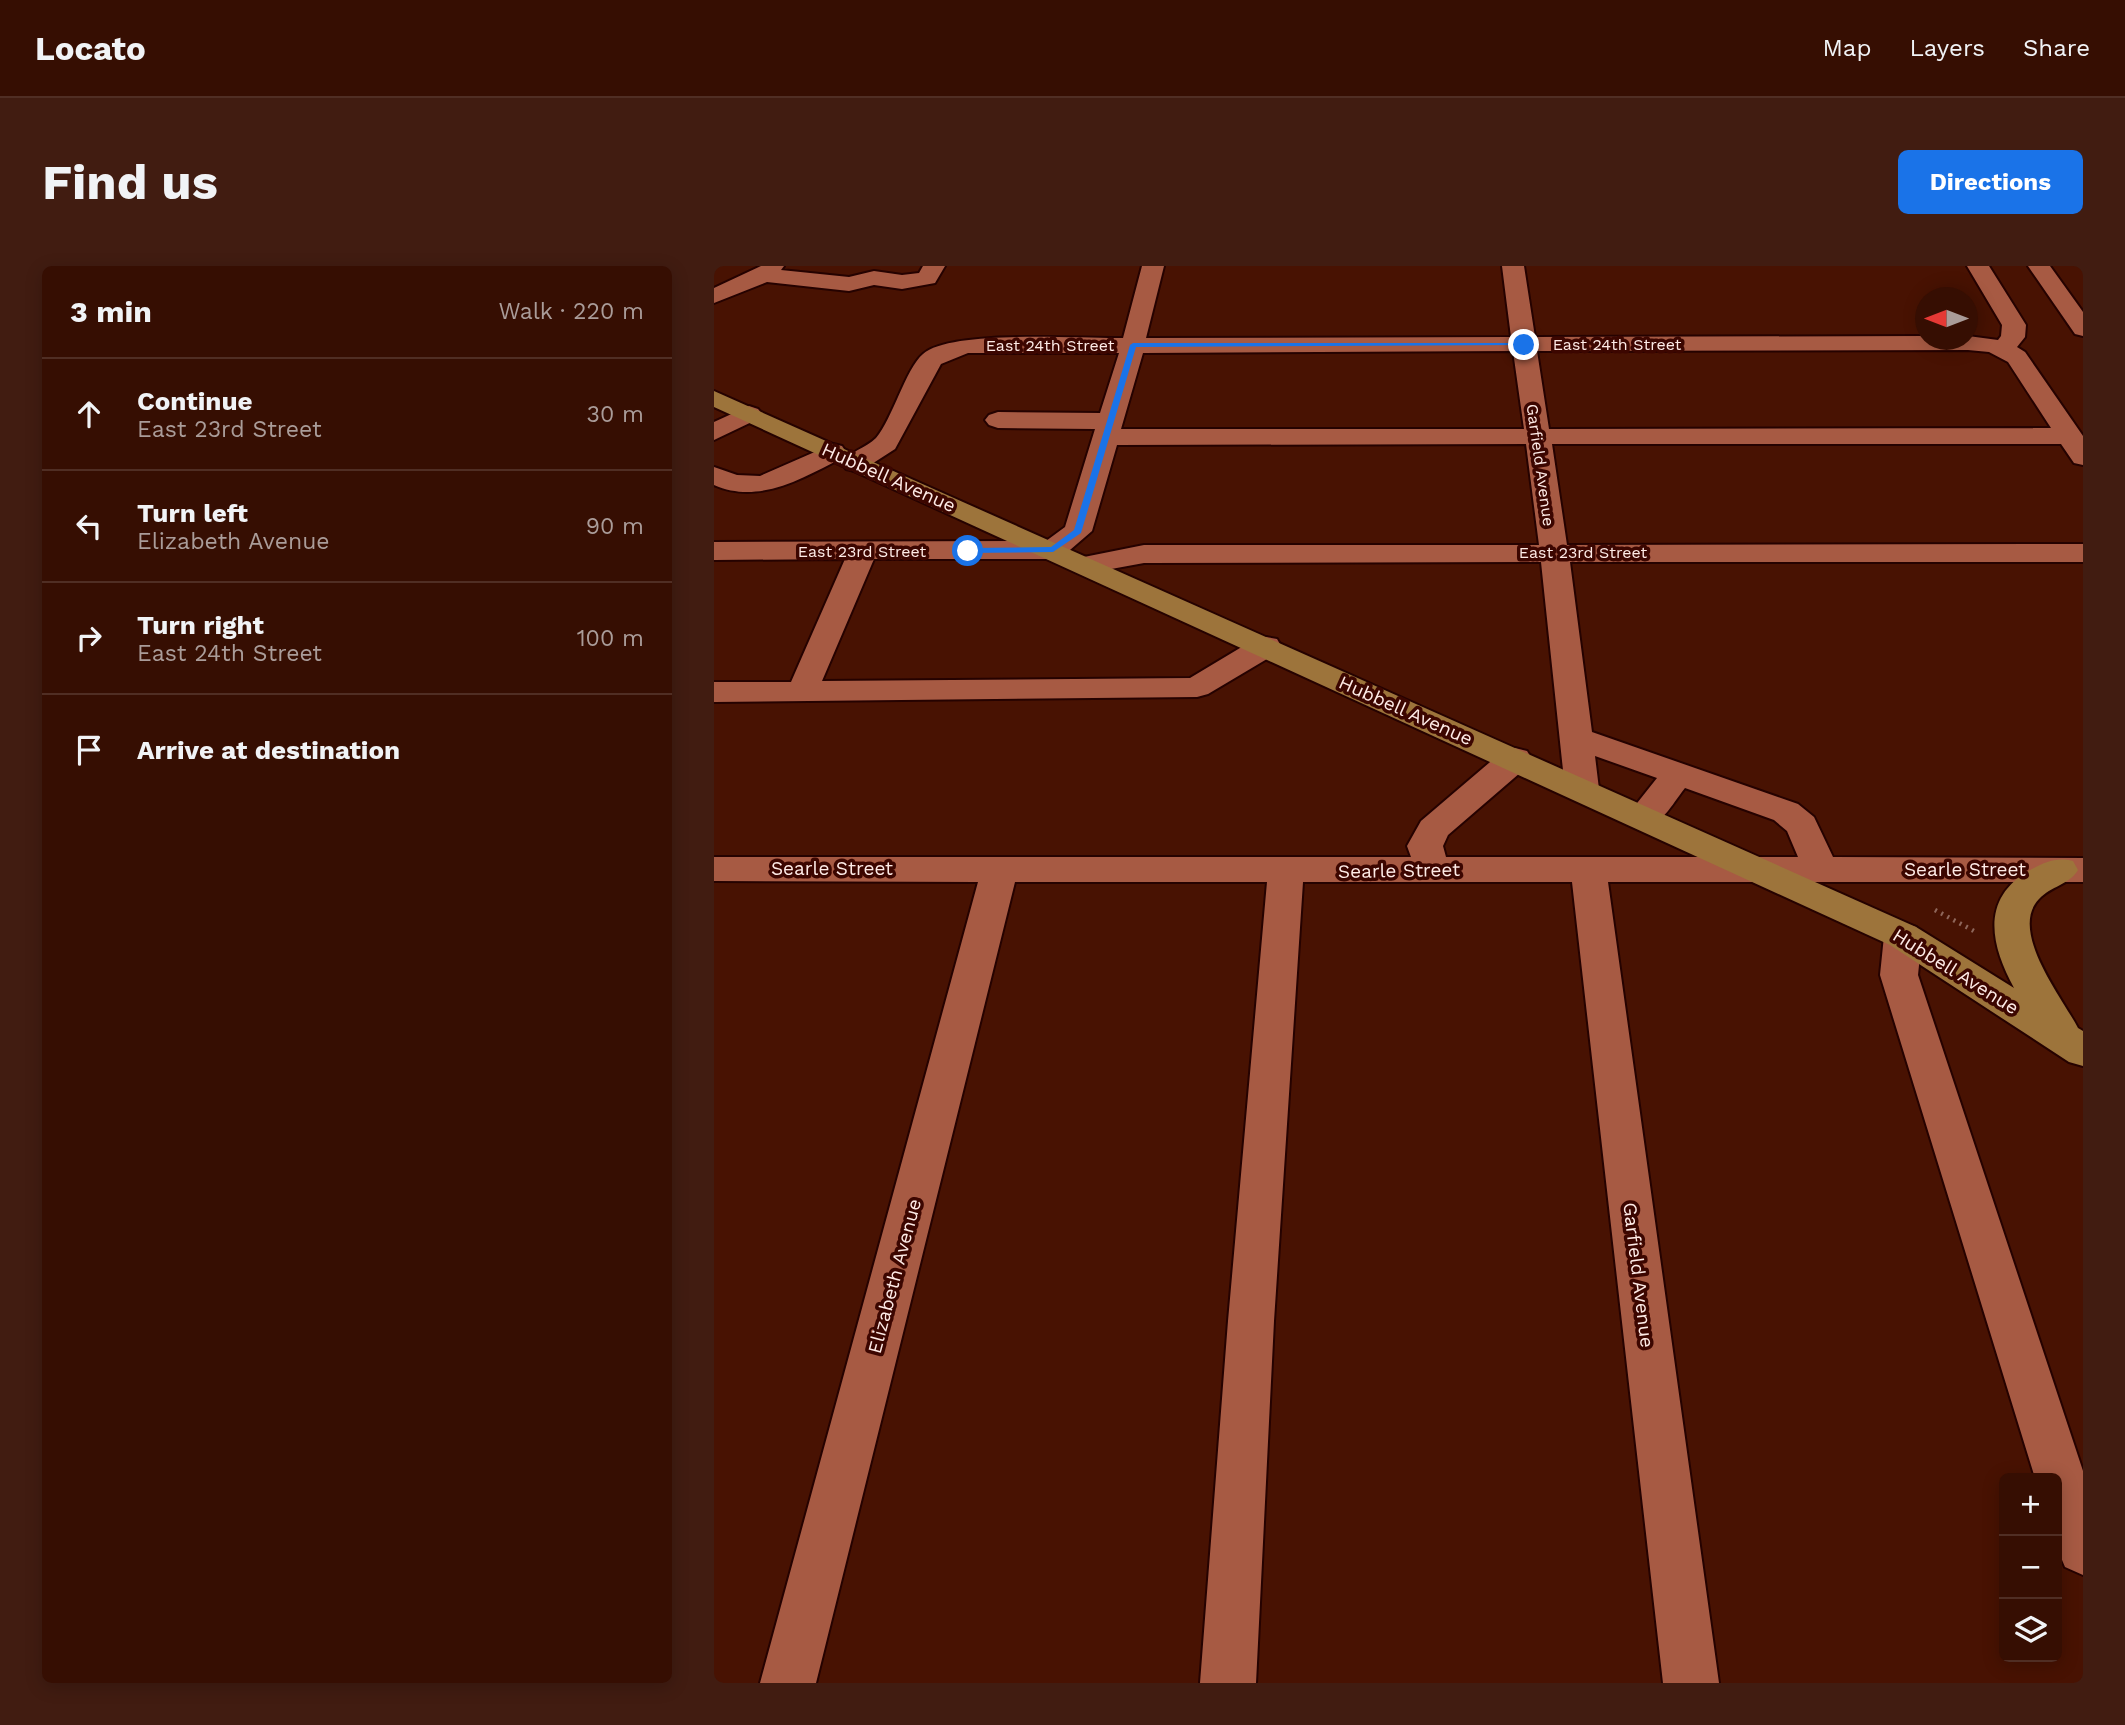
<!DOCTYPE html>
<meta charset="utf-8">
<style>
:root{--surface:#360e02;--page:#411c11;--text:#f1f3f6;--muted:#aa9c99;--line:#502e24;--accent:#1a73e8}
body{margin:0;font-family:"Work Sans",sans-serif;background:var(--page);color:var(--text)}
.controls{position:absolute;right:21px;bottom:21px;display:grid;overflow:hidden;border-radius:10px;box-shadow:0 4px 18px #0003}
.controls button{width:63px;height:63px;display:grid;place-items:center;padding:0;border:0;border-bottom:2px solid var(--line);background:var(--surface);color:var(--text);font:35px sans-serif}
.compass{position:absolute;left:1201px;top:21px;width:63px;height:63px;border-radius:50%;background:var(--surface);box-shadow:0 4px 18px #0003;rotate:270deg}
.stop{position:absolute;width:21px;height:21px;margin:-16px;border:5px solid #1a73e8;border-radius:50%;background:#fff}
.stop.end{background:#1a73e8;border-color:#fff;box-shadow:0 2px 7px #0008}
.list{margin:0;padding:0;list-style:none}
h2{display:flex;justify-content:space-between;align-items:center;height:91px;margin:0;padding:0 28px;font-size:30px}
h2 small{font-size:23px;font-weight:400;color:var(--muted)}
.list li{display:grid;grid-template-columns:46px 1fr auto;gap:21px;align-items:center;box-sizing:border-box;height:112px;padding:0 28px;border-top:2px solid var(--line)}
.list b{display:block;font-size:26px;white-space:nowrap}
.list p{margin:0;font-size:23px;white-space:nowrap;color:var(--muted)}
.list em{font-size:23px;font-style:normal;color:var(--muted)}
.icon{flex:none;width:38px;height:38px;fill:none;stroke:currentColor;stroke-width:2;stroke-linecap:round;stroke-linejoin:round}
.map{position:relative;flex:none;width:1369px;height:1417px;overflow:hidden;border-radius:10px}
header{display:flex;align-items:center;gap:42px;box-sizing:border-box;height:98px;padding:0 35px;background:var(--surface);border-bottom:2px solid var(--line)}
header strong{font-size:33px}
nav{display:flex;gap:38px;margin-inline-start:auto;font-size:24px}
.intro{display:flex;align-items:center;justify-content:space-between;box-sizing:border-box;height:168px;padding:0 42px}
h1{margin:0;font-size:49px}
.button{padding:18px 32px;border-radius:10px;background:var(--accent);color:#fff;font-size:24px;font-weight:700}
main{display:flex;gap:42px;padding:0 42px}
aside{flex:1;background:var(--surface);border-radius:10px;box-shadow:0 4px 18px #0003}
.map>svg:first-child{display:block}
</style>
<header>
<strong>Locato</strong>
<nav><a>Map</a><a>Layers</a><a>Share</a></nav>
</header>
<div class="intro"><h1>Find us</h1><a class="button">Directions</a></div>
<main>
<aside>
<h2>3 min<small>Walk · 220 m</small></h2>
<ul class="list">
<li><svg class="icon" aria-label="ahead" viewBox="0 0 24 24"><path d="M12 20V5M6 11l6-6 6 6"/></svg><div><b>Continue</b><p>East 23rd Street</p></div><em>30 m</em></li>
<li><svg class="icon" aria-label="left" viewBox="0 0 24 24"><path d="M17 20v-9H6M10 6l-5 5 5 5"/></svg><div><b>Turn left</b><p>Elizabeth Avenue</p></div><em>90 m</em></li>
<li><svg class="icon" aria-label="right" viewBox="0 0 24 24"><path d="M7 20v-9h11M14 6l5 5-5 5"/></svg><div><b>Turn right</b><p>East 24th Street</p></div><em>100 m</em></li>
<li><svg class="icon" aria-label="arrive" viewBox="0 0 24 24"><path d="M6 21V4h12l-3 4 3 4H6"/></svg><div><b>Arrive at destination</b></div></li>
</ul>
</aside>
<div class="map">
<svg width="1369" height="1417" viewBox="0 0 1369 1417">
<rect width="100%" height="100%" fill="#481202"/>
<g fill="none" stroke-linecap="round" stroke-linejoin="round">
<g stroke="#250200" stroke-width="4">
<path id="minor" d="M47 0H70L67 4 135 11 160 5 188 9 205 7 209 0H231L221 17 188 23 160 19 135 25 53 16 0 37V22Z
M428 0H450L432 72 797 71 788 0H810L821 71 1212 70V74H1254V70L1284 74 1287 70 1288 59 1253 0H1275L1312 59 1311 71 1303 81 1311 86 1369 170V199L1360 197 1347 178H838L853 279 1369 278V296H856L878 466 1084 538 1100 551 1119 591 1369 592V616H894L1005 1417H949L858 616H589L560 1055 542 1417H486L514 1055 553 616H301L102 1417H46L264 616 0 615V591H697L693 580 707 555 789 485 801 482 813 485 818 493 813 501 734 569 729 580 732 591H1084L1073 565 1060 554 971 522C955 542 945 567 917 559L912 551 943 512 881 490 885 523 880 531 868 534 856 531 851 523 827 296 430 297 370 308 360 305 356 299 360 293 430 279H825L812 178 403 179 378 265 349 290 339 293H160L108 415 476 412 541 373 552 371 563 373 567 380 563 387 494 428 483 431 0 436V416H77L131 293 0 294V276L332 275 351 261 381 163 284 162 275 159 271 154 275 149 284 146 386 147 405 87H254L227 98 181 183 150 203 141 205 132 203 128 197C136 185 152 182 162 172 178 154 192 102 209 88 237 63 367 73 409 72ZM1254 84 1275 86 1294 96 1337 162 835 163 823 85ZM799 85 810 163H407L429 87Z
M1314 0H1336L1369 46V70L1361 68Z
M35 140 44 143 48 148 44 153 0 174V156Z
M119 178 128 180 132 186 128 192C89 212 45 239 0 219V201L23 209 46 210Z
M1189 657 1202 661 1208 670 1204 709 1369 1205V1309L1351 1301 1343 1282V1212H1321L1166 709 1170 670 1176 661Z"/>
</g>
<g stroke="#250200" stroke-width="4">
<path id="major" d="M0 125 1202 661 1300 722C1276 678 1266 631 1318 603 1332 596 1342 591 1359 595L1364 604C1355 619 1337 620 1325 633 1294 665 1349 733 1364 762L1369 765V800L1355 796 1176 679 0 141Z"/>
</g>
<path stroke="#8e665a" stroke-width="4.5" stroke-dasharray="2 5" stroke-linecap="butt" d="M1221 644 1260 665"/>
<use href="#minor" fill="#a75a43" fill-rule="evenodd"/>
<use href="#major" fill="#9d743b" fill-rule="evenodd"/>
</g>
<path fill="#1a73e8" d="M419 77H810L813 79 422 81 367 267 339 286 251 287 254 282 337 281 360 264 416 79Z"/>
<g text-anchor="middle" stroke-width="7" stroke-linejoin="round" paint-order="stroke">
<g font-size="16" fill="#feebe6" stroke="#3c0600">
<text x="903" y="84">East 24th Street</text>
<text x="336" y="85">East 24th Street</text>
<text transform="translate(827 199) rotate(82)" y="6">Garfield Avenue</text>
<text x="148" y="291">East 23rd Street</text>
<text x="869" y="292">East 23rd Street</text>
</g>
<g font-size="19" fill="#feebe6" stroke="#3c0600">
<text transform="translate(175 211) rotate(24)" y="7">Hubbell Avenue</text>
<text transform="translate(692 444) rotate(24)" y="7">Hubbell Avenue</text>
<text x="118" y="609">Searle Street</text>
<text x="1251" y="610">Searle Street</text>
<text transform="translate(685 604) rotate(-1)" y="7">Searle Street</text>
<text transform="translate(1242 705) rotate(32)" y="7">Hubbell Avenue</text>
<text transform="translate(925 1009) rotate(83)" y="7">Garfield Avenue</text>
<text transform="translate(180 1010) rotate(-75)" y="7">Elizabeth Avenue</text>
</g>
</g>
</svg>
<div class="controls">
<button>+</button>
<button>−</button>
<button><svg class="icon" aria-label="layers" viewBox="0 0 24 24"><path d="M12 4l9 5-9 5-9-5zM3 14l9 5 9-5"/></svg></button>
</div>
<svg class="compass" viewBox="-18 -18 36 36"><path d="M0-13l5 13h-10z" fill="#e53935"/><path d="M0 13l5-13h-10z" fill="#aa9c99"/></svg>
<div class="stop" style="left:254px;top:285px"></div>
<div class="stop end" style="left:810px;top:79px"></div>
</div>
</main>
